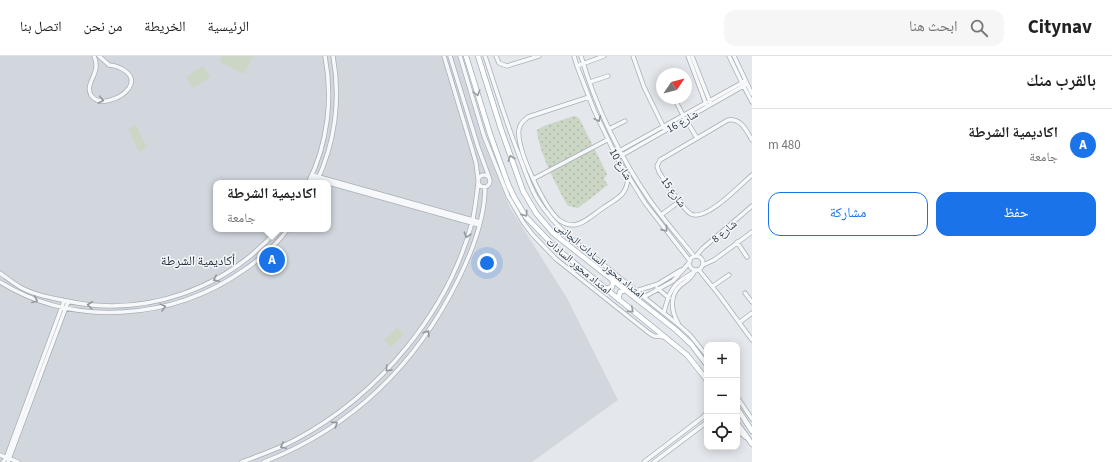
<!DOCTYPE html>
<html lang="ar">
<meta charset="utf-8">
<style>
:root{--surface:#fff;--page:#f6f6f6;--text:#222;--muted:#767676;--line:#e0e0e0;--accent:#1a73e8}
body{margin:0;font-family:"Source Sans 3","Noto Naskh Arabic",sans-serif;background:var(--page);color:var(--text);direction:rtl}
.controls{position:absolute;right:12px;bottom:12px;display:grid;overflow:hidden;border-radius:8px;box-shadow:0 2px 10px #0003}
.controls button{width:36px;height:36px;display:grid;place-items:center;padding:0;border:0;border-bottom:1px solid var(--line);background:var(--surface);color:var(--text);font:20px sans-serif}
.compass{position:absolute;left:656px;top:12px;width:36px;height:36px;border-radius:50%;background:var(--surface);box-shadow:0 2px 10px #0003;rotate:55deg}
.you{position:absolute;left:487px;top:207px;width:14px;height:14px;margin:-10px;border:3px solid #fff;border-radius:50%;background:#1a73e8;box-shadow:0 0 0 6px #1a73e833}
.badge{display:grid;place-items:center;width:26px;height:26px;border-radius:50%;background:var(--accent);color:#fff;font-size:13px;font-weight:700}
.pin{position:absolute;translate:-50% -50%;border:2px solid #fff;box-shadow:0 1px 4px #0006}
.popup{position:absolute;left:213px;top:124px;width:118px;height:52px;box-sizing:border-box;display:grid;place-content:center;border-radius:8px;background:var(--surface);filter:drop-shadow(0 1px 3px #0005);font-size:13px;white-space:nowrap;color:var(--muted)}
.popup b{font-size:15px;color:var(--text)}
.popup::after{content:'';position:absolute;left:50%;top:100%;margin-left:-8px;border:8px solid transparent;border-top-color:var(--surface)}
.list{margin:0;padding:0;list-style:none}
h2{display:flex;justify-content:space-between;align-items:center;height:52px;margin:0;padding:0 16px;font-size:17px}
h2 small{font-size:13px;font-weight:400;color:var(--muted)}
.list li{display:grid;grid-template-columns:26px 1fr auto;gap:12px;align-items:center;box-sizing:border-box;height:72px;padding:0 16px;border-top:1px solid var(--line)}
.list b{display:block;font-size:15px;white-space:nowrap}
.list p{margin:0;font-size:13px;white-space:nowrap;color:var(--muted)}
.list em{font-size:13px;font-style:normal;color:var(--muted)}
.actions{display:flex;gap:8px;padding:12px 16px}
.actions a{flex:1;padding:9px 0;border:1px solid var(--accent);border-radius:12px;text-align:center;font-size:14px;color:var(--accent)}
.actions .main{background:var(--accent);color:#fff}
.icon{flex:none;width:22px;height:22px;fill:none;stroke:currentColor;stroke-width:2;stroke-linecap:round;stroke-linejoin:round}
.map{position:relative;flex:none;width:752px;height:406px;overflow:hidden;direction:ltr}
header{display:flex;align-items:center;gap:24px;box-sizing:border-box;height:56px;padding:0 20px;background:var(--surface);border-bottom:1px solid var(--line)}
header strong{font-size:19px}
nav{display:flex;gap:22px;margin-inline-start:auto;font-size:14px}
.search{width:280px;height:36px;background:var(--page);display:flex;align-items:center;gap:10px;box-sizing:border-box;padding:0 14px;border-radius:12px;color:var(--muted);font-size:15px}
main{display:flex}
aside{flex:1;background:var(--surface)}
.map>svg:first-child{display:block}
</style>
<header>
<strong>Citynav</strong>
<div class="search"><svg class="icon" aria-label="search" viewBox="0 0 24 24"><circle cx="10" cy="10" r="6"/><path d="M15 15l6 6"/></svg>ابحث هنا</div>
<nav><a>الرئيسية</a><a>الخريطة</a><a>من نحن</a><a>اتصل بنا</a></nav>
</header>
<main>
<aside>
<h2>بالقرب منك<small></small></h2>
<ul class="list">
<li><span class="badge">A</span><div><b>اكاديمية الشرطة</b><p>جامعة</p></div><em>480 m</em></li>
</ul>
<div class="actions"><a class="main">حفظ</a><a>مشاركة</a></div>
</aside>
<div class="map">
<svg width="752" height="406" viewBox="0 0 752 406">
<defs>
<pattern id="garden-dots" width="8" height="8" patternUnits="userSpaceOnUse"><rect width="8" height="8" fill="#cbd6c4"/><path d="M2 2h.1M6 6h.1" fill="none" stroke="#aeb8aa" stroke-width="1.8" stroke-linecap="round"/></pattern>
</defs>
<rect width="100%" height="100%" fill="#e4e8ec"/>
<path fill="#d2d7de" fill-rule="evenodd" d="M0 0H457L483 85 509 150 567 242 618 344 532 406H0ZM216 127H328V173H216Z"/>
<path fill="#cbd6c4" d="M222 0H253L244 18 219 6Z
M203 10 210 21 193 32 186 21Z
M136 69 147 92 139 96 128 73Z
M397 272 404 278 391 291 384 284Z"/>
<path fill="url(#garden-dots)" d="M574 60 579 62 607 118 604 123 608 129 578 152 568 150C556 129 539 97 537 74L544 70Z"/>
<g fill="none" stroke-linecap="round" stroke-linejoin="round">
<g stroke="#a8afb7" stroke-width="5">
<path id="minor" d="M94 0C102 18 84 26 91 39 99 52 122 42 129 32 138 18 119 10 109 9L99 0
M444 0 472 93 476 107 478 123
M450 0 478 91 489 121
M460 0 484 80 508 140 523 166 532 178 556 203 649 277 654 280 664 281
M485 0C496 33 506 66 519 99 524 113 529 128 536 141 546 158 559 172 574 185L680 270 690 279 707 300
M496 0 499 7 507 10 539 0
M574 0 577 10 594 54 617 102 645 147 690 205
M581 0C595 49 620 101 649 143 663 163 679 181 694 200
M633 0 644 31 664 72
M688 0 706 48
M692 0 710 46
M729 0 742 27 752 46
M734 0 752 38
M577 10 604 0
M590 26 608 20
M589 41 528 61C524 64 520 68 519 73 516 93 544 151 559 164 563 167 569 169 574 169 584 168 594 158 603 152 617 142 627 140 628 121
M674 42 683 59 697 82
M609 73 625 65
M752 84C746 74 741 62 728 64L660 104 657 110 659 116C665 125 683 154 691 158 706 166 741 128 752 119
M614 98 745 25
M617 102 747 28
M478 125a6 6 0 1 1 12 0a6 6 0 1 1-12 0Z
M312 119 480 166
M311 122 479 169
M533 123 607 84
M308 127C328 88 333 42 325 0
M316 127C335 88 341 43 333 0
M661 159 680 145
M737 186 747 201
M696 200 703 192 752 150
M689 207a7 7 0 1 1 14 0a7 7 0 1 1-14 0Z
M703 209 714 204 752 176
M699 214 719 239 752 284
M0 217C7 222 13 227 20 231 34 239 51 242 67 245 145 262 226 233 278 173
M0 226C74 272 173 264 244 214 260 203 276 189 288 173
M713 230 729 219
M657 232 669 242
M636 235 658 228 681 214
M745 237 752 246
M644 241 673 225 689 207
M664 256C667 245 670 232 680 225 685 221 691 218 697 214
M740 266 752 257
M678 267C671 255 669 239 681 229 686 225 691 223 694 216
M706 323 707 331
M737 341 752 363
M737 374 745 381
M0 399 18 406
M3 406 6 402 64 245
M8 406 68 246
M242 406C260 399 278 393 295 384 379 339 449 256 473 163 475 151 477 139 478 127
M264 406C353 371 416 309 458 224 472 196 485 162 485 131
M644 406 703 361 707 356
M654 406 707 366"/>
</g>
<g stroke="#a2aeb9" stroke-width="6">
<path id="major" d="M466 0 490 78 508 128 514 141 526 161 556 192 687 299 707 324
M478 0 501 73 523 135 536 157 553 177 563 185 676 274 691 288 707 309
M605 232H609L612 231 613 227 612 223
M619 244V240L620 236 625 234
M737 352 752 375
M737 367 752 388"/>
</g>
<use href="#minor" stroke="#f7f8fa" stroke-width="3.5"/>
<use href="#major" stroke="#fff" stroke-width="4.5"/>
</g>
<defs><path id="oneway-chevron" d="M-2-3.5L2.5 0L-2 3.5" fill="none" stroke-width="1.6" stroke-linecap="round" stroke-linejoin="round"/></defs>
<g stroke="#949ba2">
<use href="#oneway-chevron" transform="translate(477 37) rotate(73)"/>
<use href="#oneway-chevron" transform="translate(511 102) rotate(-109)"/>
<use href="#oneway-chevron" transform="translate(525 158) rotate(55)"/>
<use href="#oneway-chevron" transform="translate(631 254) rotate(40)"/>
</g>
<g stroke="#9098a0">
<use href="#oneway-chevron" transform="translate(101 44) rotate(11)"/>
<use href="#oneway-chevron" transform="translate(598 63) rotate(66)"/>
<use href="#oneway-chevron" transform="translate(665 173) rotate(51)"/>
<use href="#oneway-chevron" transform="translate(467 179) rotate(108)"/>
<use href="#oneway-chevron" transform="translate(216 223) rotate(153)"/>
<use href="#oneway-chevron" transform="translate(35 244) rotate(21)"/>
<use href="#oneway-chevron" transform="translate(90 249) rotate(-174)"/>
<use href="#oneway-chevron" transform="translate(163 251) rotate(-15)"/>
<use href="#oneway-chevron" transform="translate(427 277) rotate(-57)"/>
<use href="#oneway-chevron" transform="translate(388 313) rotate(133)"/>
<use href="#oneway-chevron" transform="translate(335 368) rotate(-33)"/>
<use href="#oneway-chevron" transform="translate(283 390) rotate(155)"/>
</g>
<g text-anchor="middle" stroke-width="3" stroke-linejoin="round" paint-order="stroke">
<g font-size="11" fill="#2a3746" stroke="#f4f7f9">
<text transform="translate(682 65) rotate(-30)" y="4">شارع 16</text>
<text transform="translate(621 108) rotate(60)" y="4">شارع 10</text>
<text transform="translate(674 136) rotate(54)" y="4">شارع 15</text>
<text transform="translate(724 175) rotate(-40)" y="4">شارع 8</text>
<text transform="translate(600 204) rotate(40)" y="4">امتداد محور السادات الجانبى</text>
<text transform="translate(579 210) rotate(40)" y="4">امتداد محور السادات</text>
</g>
<g font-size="13" fill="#1c2837" stroke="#f4f7f9">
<text x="198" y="209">أكاديمية الشرطة</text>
</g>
</g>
</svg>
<div class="controls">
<button>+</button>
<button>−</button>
<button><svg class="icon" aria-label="locate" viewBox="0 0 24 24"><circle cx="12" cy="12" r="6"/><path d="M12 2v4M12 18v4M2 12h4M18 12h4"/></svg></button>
</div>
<svg class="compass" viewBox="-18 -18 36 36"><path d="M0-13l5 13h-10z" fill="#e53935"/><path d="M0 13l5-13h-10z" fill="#767676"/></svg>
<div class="you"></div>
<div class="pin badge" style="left:272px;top:204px">A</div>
<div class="popup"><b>اكاديمية الشرطة</b>جامعة</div>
</div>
</main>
